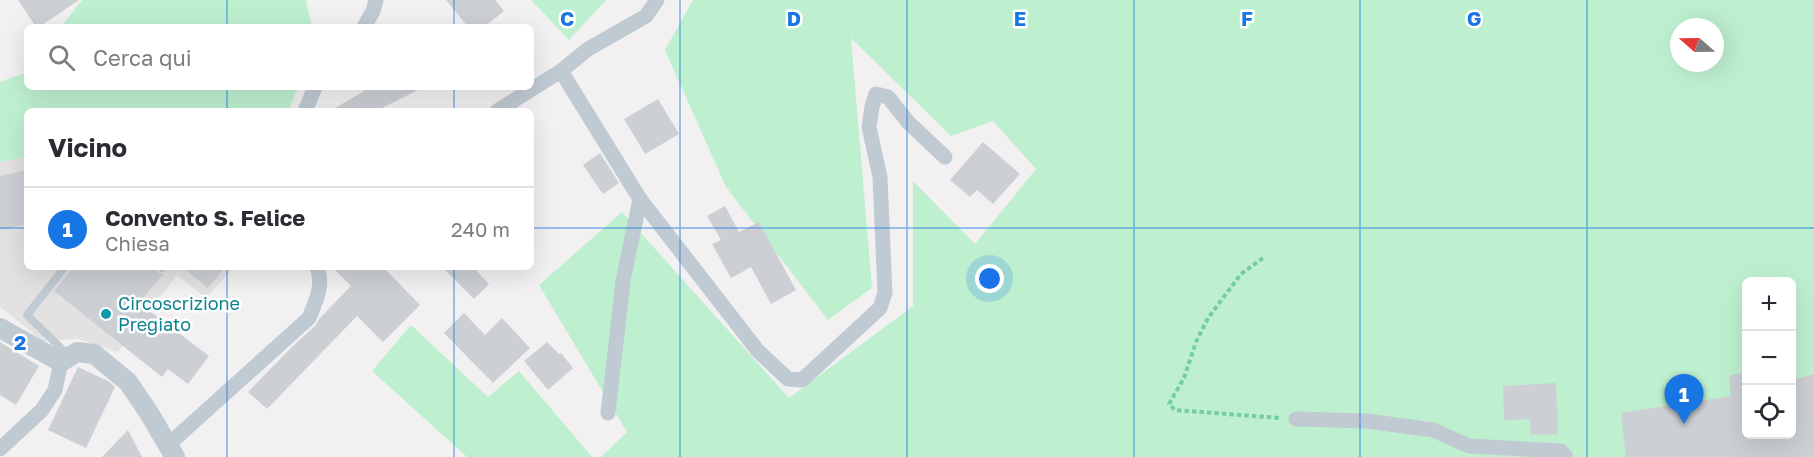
<!DOCTYPE html>
<html lang="it">
<meta charset="utf-8">
<style>
:root{--surface:#fff;--page:#f7f7f7;--text:#2b2b33;--muted:#7c7c81;--line:#e1e1e2;--accent:#1776e4}
body{margin:0;font-family:"Golos Text",sans-serif;background:var(--page);color:var(--text)}
.controls{position:absolute;right:18px;bottom:18px;display:grid;overflow:hidden;border-radius:9px;box-shadow:0 6px 24px #0002}
.controls button{width:54px;height:54px;display:grid;place-items:center;padding:0;border:0;border-bottom:2px solid var(--line);background:var(--surface);color:var(--text);font:30px sans-serif}
.compass{position:absolute;left:1670px;top:18px;width:54px;height:54px;border-radius:50%;background:var(--surface);box-shadow:0 6px 24px #0002;rotate:290deg}
.you{position:absolute;left:990px;top:279px;width:21px;height:21px;margin:-15px;border:4px solid #fff;border-radius:50%;background:#1a73e8;box-shadow:0 0 0 9px #1a73e833}
.badge{display:grid;place-items:center;width:39px;height:39px;border-radius:50%;background:var(--accent);color:#fff;font-size:20px;font-weight:700}
.pin{position:absolute;translate:-50% -50px;filter:drop-shadow(0 2px 3px #0008)}
.pin::after{content:'';position:absolute;top:32px;width:21px;height:18px;background:inherit;clip-path:polygon(0 0,100% 0,50% 100%)}
.list{margin:0;padding:0;list-style:none}
h2{display:flex;justify-content:space-between;align-items:center;height:78px;margin:0;padding:0 24px;font-size:26px}
h2 small{font-size:20px;font-weight:400;color:var(--muted)}
.list li{display:grid;grid-template-columns:39px 1fr auto;gap:18px;align-items:center;box-sizing:border-box;height:84px;padding:0 24px;border-top:2px solid var(--line)}
.list b{display:block;font-size:22px;white-space:nowrap}
.list p{margin:0;font-size:20px;white-space:nowrap;color:var(--muted)}
.list em{font-size:20px;font-style:normal;color:var(--muted)}
.icon{flex:none;width:33px;height:33px;fill:none;stroke:currentColor;stroke-width:2;stroke-linecap:round;stroke-linejoin:round}
.map{position:relative;flex:none;width:1814px;height:457px;overflow:hidden}
.search{position:absolute;background:var(--surface);box-shadow:0 6px 24px #0002;left:24px;top:24px;width:510px;height:66px;display:flex;align-items:center;gap:15px;box-sizing:border-box;padding:0 21px;border-radius:9px;color:var(--muted);font-size:22px}
.panel{position:absolute;background:var(--surface);box-shadow:0 6px 24px #0002;left:24px;top:108px;width:510px;height:162px;border-radius:9px}
.map>svg:first-child{display:block}
</style>
<div class="map">
<svg width="1814" height="457" viewBox="0 0 1814 457">
<rect width="100%" height="100%" fill="#f2f0f0"/>
<path fill="#e3e1e2" d="M27 157V267H234L206 298 177 275 118 352 78 339 43 341 0 307V162Z"/>
<path fill="#bef0d0" fill-rule="evenodd" d="M82 0H306L312 27H61Z
M531 0H606L569 40Z
M693 0H1814V457H601L627 432 539 285 622 212 789 398 913 306V181L975 244 1036 169 993 121 951 136 851 38 872 288 828 320 726 187 665 50ZM1679 27H1715V63H1679ZM1746 282H1792V434H1746Z
M27 72V87H298L288 111H27V157L0 162V82Z
M411 325 488 397 519 371 592 457H467L372 371Z"/>
<path fill="#cccfd4" d="M18 0H79L39 27H36Z
M446 0H495L504 11 484 27H468Z
M371 87H424L376 111H330Z
M658 99 679 134 645 154 624 119Z
M983 142 1020 174 993 204 977 190 970 197 950 180Z
M600 153 619 183 603 194 583 165Z
M27 170V224L0 230V176Z
M725 206 739 232 759 222 796 290 771 304 751 267 731 278 712 244 721 240 707 216Z
M73 267H155L158 272 163 274 139 303 209 356 188 384 168 369 162 377 54 291Z
M182 267H225L208 288Z
M332 267H383L420 305 383 342 357 316 267 409 248 392 294 345 316 325 319 319 351 286Z
M442 267H473L489 284 474 299Z
M464 313 485 335 502 318 530 348 493 383 444 333Z
M0 342 39 366 16 405 0 395Z
M547 342 559 354 561 353 573 368 548 390 524 361Z
M78 367 108 381 115 387 86 448 48 430Z
M1746 372V435H1791V380L1814 374V457H1626L1621 413 1731 396 1729 376Z
M1556 383 1558 434 1531 435 1530 419 1504 420 1503 386Z
M128 430 142 457H102Z"/>
<g fill="none" stroke-linecap="round" stroke-linejoin="round">
<path stroke="#75cea0" stroke-width="4" stroke-dasharray="4.5 3" stroke-linecap="butt" d="M1263 258 1241 274 1208 318 1196 342 1184 378 1169 404 1175 410 1280 418"/>
<path stroke="#c0cad2" stroke-width="8" d="M65 267 27 315 69 356
M161 267 162 268"/>
<path stroke="#c0cad2" stroke-width="15" d="M364 27 373 11 376 0
M561 71 640 199 758 351 788 379 802 380 880 308 885 293 880 177 869 127 872 107 876 94 888 97 908 122 945 157
M305 111 315 87
M497 111 561 71 588 49 646 16 657 0
M608 413 623 281 640 199
M1296 419 1367 421 1433 430 1469 446 1561 451 1566 457
M168 445 309 318C316 301 324 285 317 267
M0 449 42 410 55 390 61 362"/>
<path stroke="#c0cad2" stroke-width="20" d="M0 328 61 362 77 352 94 354 128 382 149 413 175 457"/>
</g>
<path fill="none" stroke="#1776e4" stroke-width="1.5" stroke-opacity="0.55" d="M227 0V27M454 0V27M680 0V457M907 0V457M1134 0V457M1360 0V457M1587 0V457M227 87V111M454 87V111M0 228H27M531 228H1814M227 267V457M454 267V457"/>
<circle fill="#0f9aa8" stroke="#fff" stroke-width="2" cx="106" cy="314" r="6"/>
<g text-anchor="middle" stroke-width="5" stroke-linejoin="round" paint-order="stroke">
<g font-size="18" fill="#0d838f" stroke="#fff" text-anchor="start">
<text x="118" y="310">Circoscrizione<tspan x="118" dy="21">Pregiato</tspan></text>
</g>
</g>
<g font-size="20" text-anchor="middle" font-weight="bold" fill="#1776e4" stroke="#fff" stroke-width="5" stroke-linejoin="round" paint-order="stroke">
<text x="567" y="26">C</text>
<text x="794" y="26">D</text>
<text x="1020" y="26">E</text>
<text x="1247" y="26">F</text>
<text x="1474" y="26">G</text>
<text x="20" y="350">2</text>
</g>
</svg>
<div class="controls">
<button>+</button>
<button>−</button>
<button><svg class="icon" aria-label="locate" viewBox="0 0 24 24"><circle cx="12" cy="12" r="6"/><path d="M12 2v4M12 18v4M2 12h4M18 12h4"/></svg></button>
</div>
<svg class="compass" viewBox="-18 -18 36 36"><path d="M0-13l5 13h-10z" fill="#e53935"/><path d="M0 13l5-13h-10z" fill="#7c7c81"/></svg>
<div class="you"></div>
<div class="pin badge" style="left:1684px;top:424px">1</div>
<div class="search"><svg class="icon" aria-label="search" viewBox="0 0 24 24"><circle cx="10" cy="10" r="6"/><path d="M15 15l6 6"/></svg>Cerca qui</div>
<section class="panel">
<h2>Vicino<small></small></h2>
<ul class="list">
<li><span class="badge">1</span><div><b>Convento S. Felice</b><p>Chiesa</p></div><em>240 m</em></li>
</ul>
</section>
</div>
